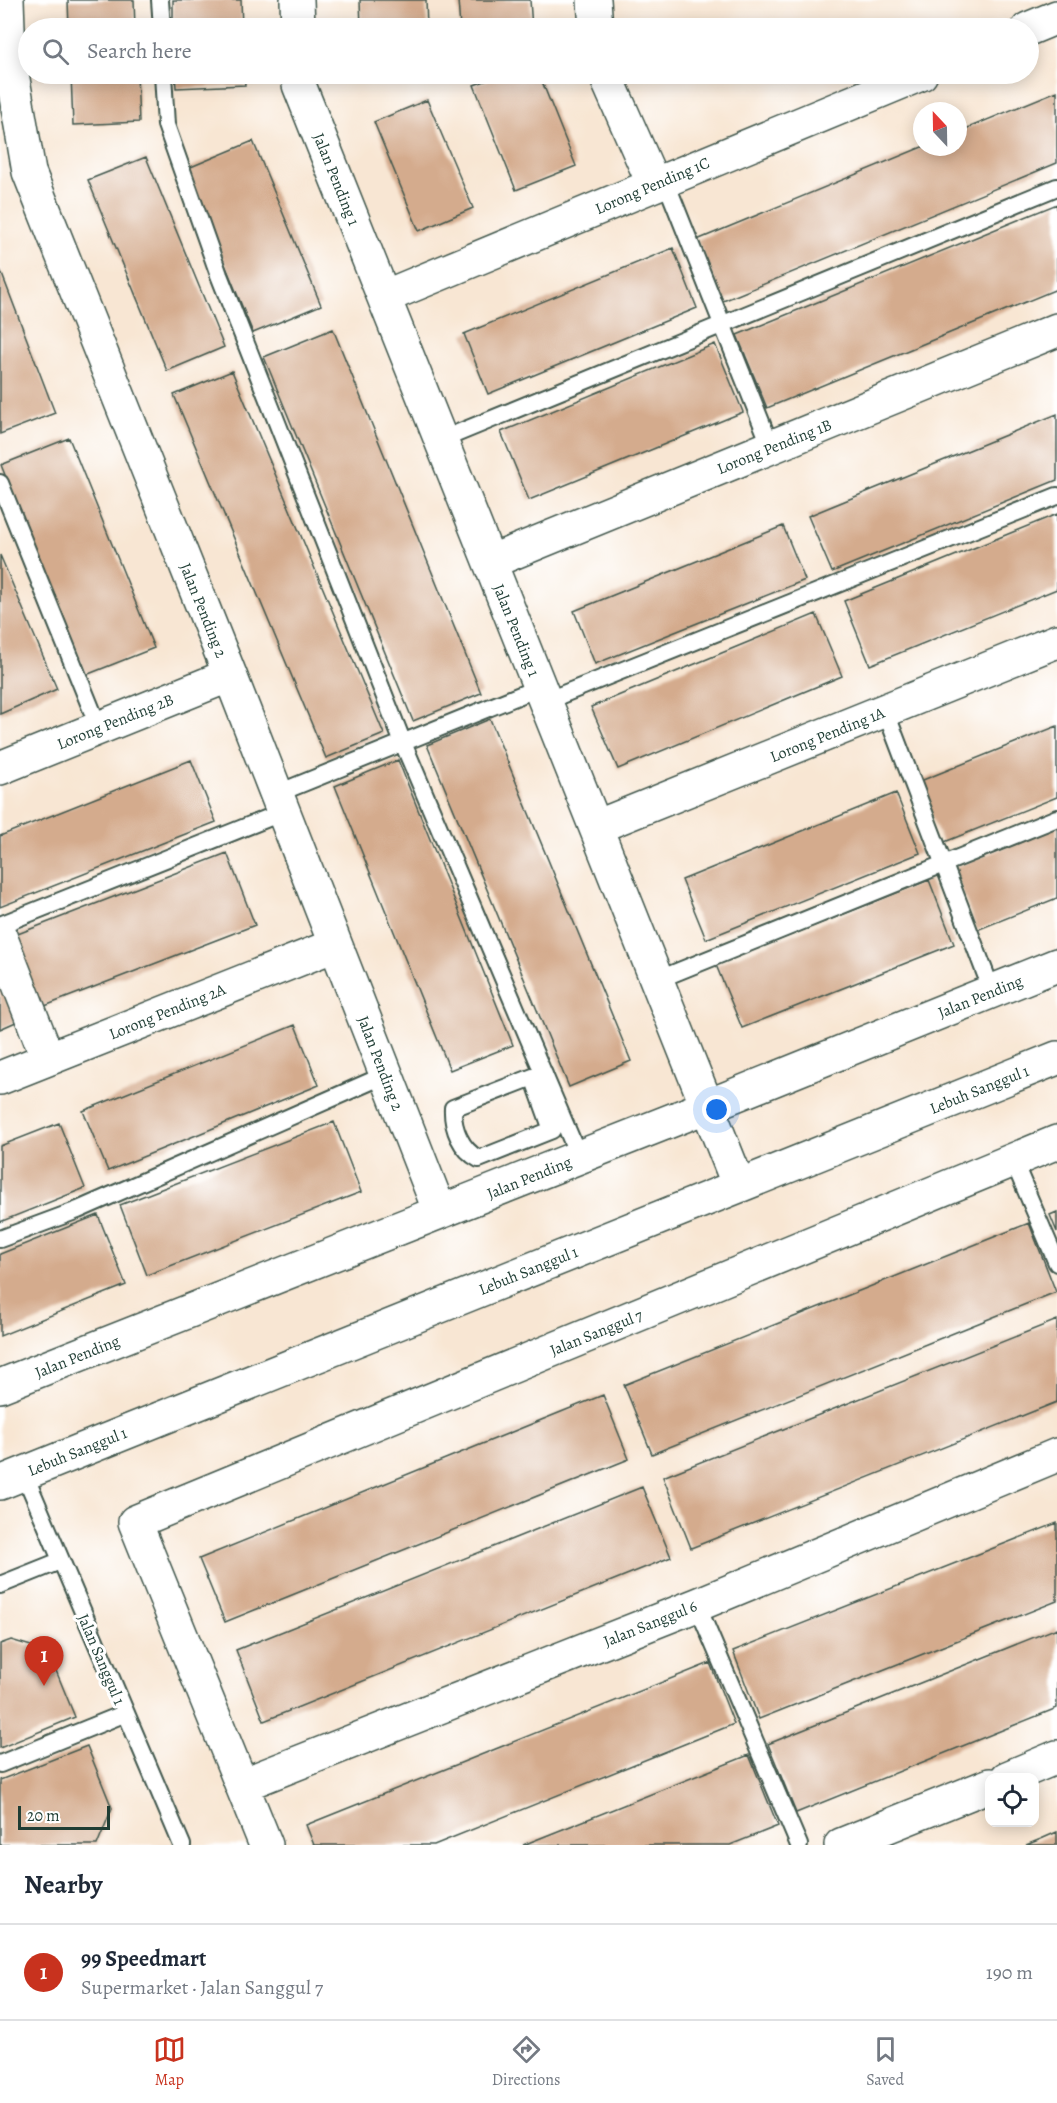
<!DOCTYPE html>
<meta charset="utf-8">
<style>
:root{--surface:#fff;--page:#f2f2f3;--text:#1f2937;--muted:#747a83;--line:#e0e1e3;--accent:#c8321e}
body{margin:0;font-family:Alegreya,serif;background:var(--page);color:var(--text)}
.controls{position:absolute;right:18px;bottom:18px;display:grid;overflow:hidden;border-radius:12px;box-shadow:0 3px 15px #0003}
.controls button{width:54px;height:54px;display:grid;place-items:center;padding:0;border:0;border-bottom:2px solid var(--line);background:var(--surface);color:var(--text);font:30px sans-serif}
.compass{position:absolute;left:913px;top:102px;width:54px;height:54px;border-radius:50%;background:var(--surface);box-shadow:0 3px 15px #0003;rotate:338deg}
.scale{position:absolute;left:18px;bottom:15px;width:92px;box-sizing:border-box;padding-left:6px;border:3px solid #1f3d34;border-top:0;font-size:16px;line-height:21px;white-space:nowrap;color:#1f3d34;-webkit-text-stroke:4px #fff;paint-order:stroke}
.you{position:absolute;left:717px;top:1110px;width:21px;height:21px;margin:-15px;border:4px solid #fff;border-radius:50%;background:#1a73e8;box-shadow:0 0 0 9px #1a73e833}
.badge{display:grid;place-items:center;width:39px;height:39px;border-radius:50%;background:var(--accent);color:#fff;font-size:20px;font-weight:700}
.pin{position:absolute;translate:-50% -50px;filter:drop-shadow(0 2px 3px #0008)}
.pin::after{content:'';position:absolute;top:32px;width:21px;height:18px;background:inherit;clip-path:polygon(0 0,100% 0,50% 100%)}
.list{margin:0;padding:0;list-style:none}
h2{display:flex;justify-content:space-between;align-items:center;height:78px;margin:0;padding:0 24px;font-size:26px}
h2 small{font-size:20px;font-weight:400;color:var(--muted)}
.list li{display:grid;grid-template-columns:39px 1fr auto;gap:18px;align-items:center;box-sizing:border-box;height:96px;padding:0 24px;border-top:2px solid var(--line)}
.list b{display:block;font-size:22px;white-space:nowrap}
.list p{margin:0;font-size:20px;white-space:nowrap;color:var(--muted)}
.list em{font-size:20px;font-style:normal;color:var(--muted)}
.icon{flex:none;width:33px;height:33px;fill:none;stroke:currentColor;stroke-width:2;stroke-linecap:round;stroke-linejoin:round}
.map{position:relative;flex:none;width:1057px;height:1845px;overflow:hidden}
.search{position:absolute;background:var(--surface);box-shadow:0 3px 15px #0003;left:18px;right:18px;top:18px;height:66px;display:flex;align-items:center;gap:15px;box-sizing:border-box;padding:0 21px;border-radius:33px;color:var(--muted);font-size:22px}
.sheet{height:174px;background:var(--surface)}
nav{display:flex;justify-content:space-around;align-items:center;box-sizing:border-box;height:84px;border-top:2px solid var(--line);background:var(--surface);font-size:16px;color:var(--muted)}
nav a{display:grid;justify-items:center;gap:3px}
nav .on{color:var(--accent)}
.map>svg:first-child{display:block}
</style>
<div class="map">
<svg width="1057" height="1845" viewBox="0 0 1057 1845">
<rect width="100%" height="100%" fill="#fff"/>
<filter id="ink" filterUnits="userSpaceOnUse"><feTurbulence type="fractalNoise" baseFrequency=".0167" numOctaves="2"/><feDisplacementMap in="SourceGraphic" scale="12" xChannelSelector="R" yChannelSelector="G"/><feConvolveMatrix kernelMatrix="1 2 1 2 8 2 1 2 1" color-interpolation-filters="sRGB"/></filter>
<filter id="wash" filterUnits="userSpaceOnUse"><feTurbulence type="fractalNoise" baseFrequency=".008" numOctaves="4" result="noise"/><feDisplacementMap in="SourceGraphic" scale="24" xChannelSelector="R" yChannelSelector="G"/><feGaussianBlur stdDeviation="1.35" result="paint"/><feColorMatrix in="noise" values="0 0 0 0 0 0 0 0 0 0 0 0 0 0 0 0 0 1.4 0 .05"/><feComposite in="paint" operator="in"/></filter>
<g filter="url(#wash)">
<rect width="100%" height="100%" fill="#f8e6d3"/>
<g id="blocks">
<path fill="#d4ab8d" d="M68 0H134L135 28H69Z
M173 0H241L242 28H173Z
M360 0H426L427 28H361Z
M458 0H530L532 28H460Z
M71 74H137L139 122 73 125Z
M175 74H244L245 85 176 88Z
M504 74H539L576 166 516 190 474 85Z
M1057 91V163L723 301 697 240 922 147H958V132Z
M427 100 473 208 419 231 374 122Z
M253 141 321 305 253 333 186 169Z
M146 157 224 347 167 371 88 180Z
M1057 204V289L767 408 737 335Z
M673 248 697 308 488 394 464 334Z
M0 269 55 413 0 434Z
M333 329 481 693 413 721 264 357Z
M715 344 743 412 529 500 501 432Z
M232 371 384 734 326 758 174 395Z
M1057 414V480L832 572 808 516Z
M69 438 154 648 86 675 1 465Z
M1057 514V589L870 665 844 601Z
M783 526 805 580 595 664 574 611Z
M0 555 57 689 0 714Z
M816 614 842 676 618 769 591 707Z
M490 719 631 1061 569 1087 427 745Z
M1057 726V797L942 843 918 782Z
M191 760 216 822 0 907V836Z
M398 760 513 1045 450 1070 335 786Z
M896 793 920 853 706 939 682 880Z
M1057 826V898L977 930 953 868Z
M227 853 255 925 37 1009 10 937Z
M929 880 954 944 742 1028 716 965Z
M0 975 18 1021 0 1029Z
M295 1025 319 1085 108 1171 83 1111Z
M334 1122 361 1192 147 1275 120 1205Z
M59 1123 85 1188 0 1222V1146Z
M1057 1212V1232L1050 1215Z
M98 1215 126 1285 0 1336V1254Z
M1029 1223 1056 1292 652 1454 624 1385Z
M1057 1320V1402L691 1548 663 1477Z
M603 1395 629 1459 225 1622 199 1559Z
M642 1487 671 1557 264 1721 236 1650Z
M1057 1523V1601L759 1719 733 1651Z
M1057 1628V1708L796 1813 768 1744Z
M11 1640 48 1651 75 1717 0 1748V1644Z
M710 1663 734 1724 434 1845H314L306 1825Z
M87 1746 112 1808 97 1845H0V1780Z
M749 1755 778 1826 730 1845H523Z
M1057 1832V1845H1026L1041 1839Z"/>
</g>
</g>
<g filter="url(#ink)">
<use href="#blocks" fill-opacity="0" stroke="#40564c" stroke-width="1.5"/>
<g fill="none" stroke-linecap="round" stroke-linejoin="round">
<g stroke="#40564c" stroke-width="20">
<path id="service" d="M160 0 162 28
M163 74 166 125 219 275 403 743 579 1157
M665 180 771 447
M441 440 1057 187
M0 483 99 728
M546 701 1057 496
M885 710 992 991
M276 794 540 687
M0 925 283 812
M657 980 1057 818
M533 1077 552 1130 479 1159C461 1150 452 1128 453 1108L533 1077 544 1074
M1013 1160 1057 1263
M0 1239 78 1210 385 1075
M24 1473 182 1845
M0 1585 60 1561
M697 1605 799 1845
M0 1764 126 1713"/>
</g>
<g stroke="#40564c" stroke-width="36">
<path id="minor" d="M7 0 9 56 29 172 230 675 440 1212
M297 0 298 28
M594 0 596 28
M1028 29 1057 17
M299 74V85L739 1186
M605 74 654 185
M384 297 921 74
M490 562 1057 330
M0 768 230 675
M596 827 1057 641
M0 936 48 1059
M0 1078 335 945
M0 1386 708 1106 1057 965
M0 1483 1057 1058
M1007 1778 1057 1757
M242 1785 697 1605 1057 1455
M266 1845 135 1522 1057 1142
M841 1845 990 1785"/>
</g>
<use href="#service" stroke="#fff" stroke-width="16"/>
<use href="#minor" stroke="#fff" stroke-width="33"/>
</g>
</g>
<g text-anchor="middle" stroke-width="6" stroke-linejoin="round" paint-order="stroke">
<g font-size="16" fill="#1f3d34" stroke="#fff">
<text transform="translate(337 179) rotate(68)" y="6">Jalan Pending 1</text>
<text transform="translate(652 185) rotate(-23)" y="6">Lorong Pending 1C</text>
<text transform="translate(774 446) rotate(-22)" y="6">Lorong Pending 1B</text>
<text transform="translate(204 610) rotate(68)" y="6">Jalan Pending 2</text>
<text transform="translate(517 630) rotate(68)" y="6">Jalan Pending 1</text>
<text transform="translate(115 721) rotate(-22)" y="6">Lorong Pending 2B</text>
<text transform="translate(827 734) rotate(-22)" y="6">Lorong Pending 1A</text>
<text transform="translate(980 996) rotate(-22)" y="6">Jalan Pending</text>
<text transform="translate(167 1011) rotate(-22)" y="6">Lorong Pending 2A</text>
<text transform="translate(381 1063) rotate(69)" y="6">Jalan Pending 2</text>
<text transform="translate(979 1089) rotate(-22)" y="6">Lebuh Sanggul 1</text>
<text transform="translate(529 1177) rotate(-22)" y="6">Jalan Pending</text>
<text transform="translate(528 1270) rotate(-22)" y="6">Lebuh Sanggul 1</text>
<text transform="translate(596 1332) rotate(-22)" y="6">Jalan Sanggul 7</text>
<text transform="translate(77 1356) rotate(-22)" y="6">Jalan Pending</text>
<text transform="translate(77 1451) rotate(-22)" y="6">Lebuh Sanggul 1</text>
<text transform="translate(650 1623) rotate(-22)" y="6">Jalan Sanggul 6</text>
<text transform="translate(102 1659) rotate(67)" y="6">Jalan Sanggul 1</text>
</g>
</g>
</svg>
<div class="controls">
<button><svg class="icon" aria-label="locate" viewBox="0 0 24 24"><circle cx="12" cy="12" r="6"/><path d="M12 2v4M12 18v4M2 12h4M18 12h4"/></svg></button>
</div>
<svg class="compass" viewBox="-18 -18 36 36"><path d="M0-13l5 13h-10z" fill="#e53935"/><path d="M0 13l5-13h-10z" fill="#747a83"/></svg>
<div class="scale">20 m</div>
<div class="you"></div>
<div class="pin badge" style="left:44px;top:1686px">1</div>
<div class="search"><svg class="icon" aria-label="search" viewBox="0 0 24 24"><circle cx="10" cy="10" r="6"/><path d="M15 15l6 6"/></svg>Search here</div>
</div>
<section class="sheet">
<h2>Nearby<small></small></h2>
<ul class="list">
<li><span class="badge">1</span><div><b>99 Speedmart</b><p>Supermarket · Jalan Sanggul 7</p></div><em>190 m</em></li>
</ul>
</section>
<nav>
<a class="on"><svg class="icon" aria-label="map" viewBox="0 0 24 24"><path d="M3 6l6-2 6 2 6-2v14l-6 2-6-2-6 2zM9 4v14M15 6v14"/></svg>Map</a>
<a><svg class="icon" aria-label="directions" viewBox="0 0 24 24"><path d="M12 3l9 9-9 9-9-9zM9 14v-3h6M13 9l2 2-2 2"/></svg>Directions</a>
<a><svg class="icon" aria-label="saved" viewBox="0 0 24 24"><path d="M7 4h10v16l-5-4-5 4z"/></svg>Saved</a>
</nav>
